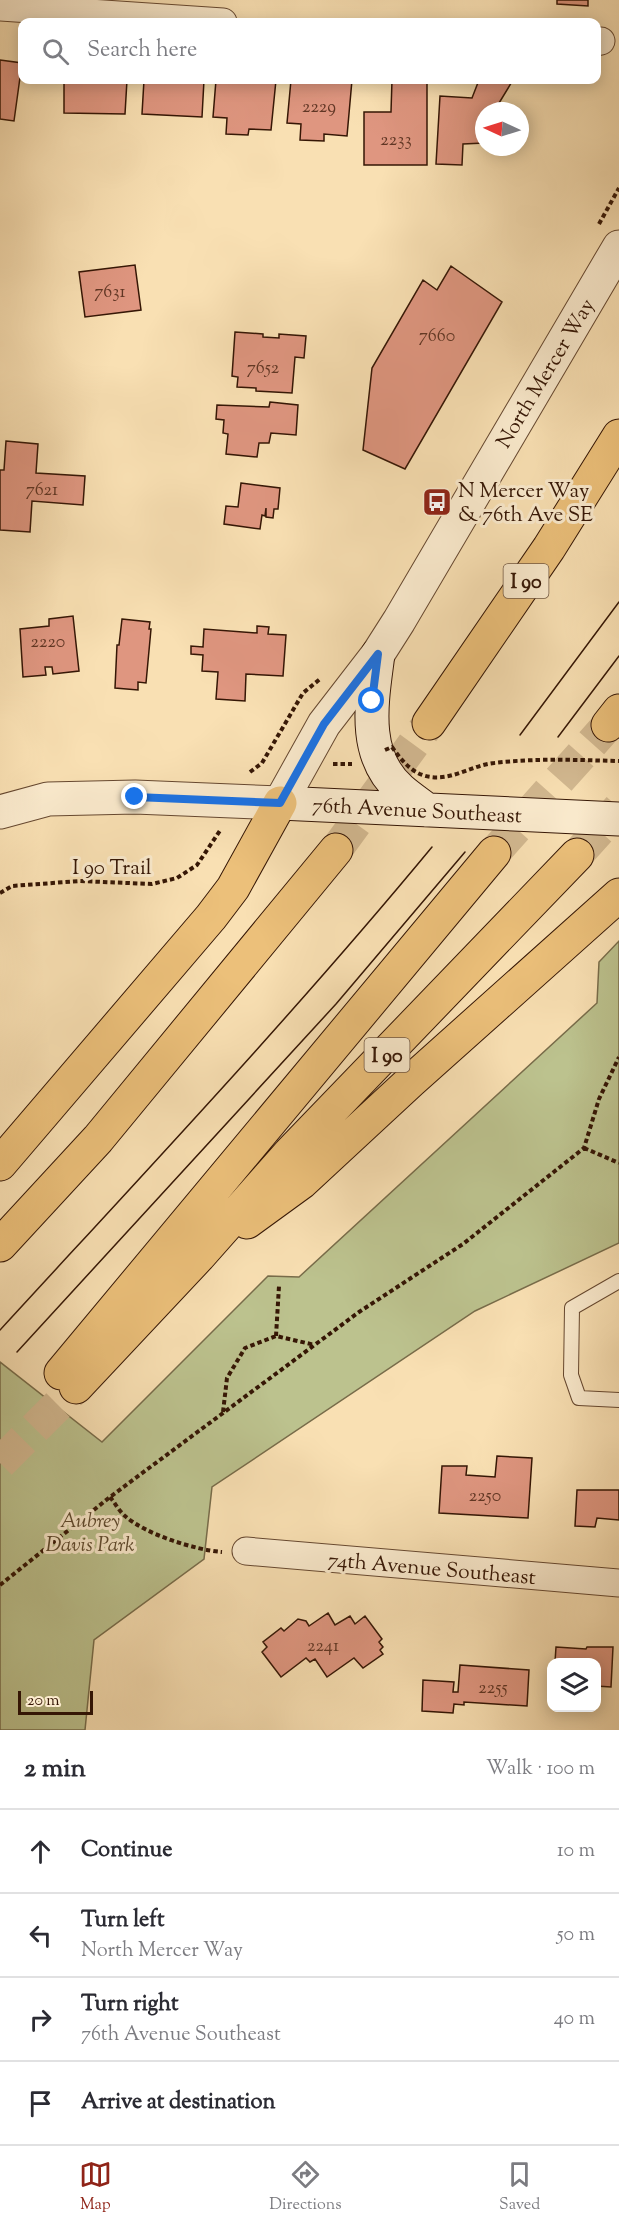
<!DOCTYPE html>
<meta charset="utf-8">
<style>
:root{--surface:#fff;--page:#f2f2f3;--text:#2b2b33;--muted:#7c7c81;--line:#e1e1e2;--accent:#8f2418}
body{margin:0;font-family:"Sorts Mill Goudy",serif;background:var(--page);color:var(--text)}
.controls{position:absolute;right:18px;bottom:18px;display:grid;overflow:hidden;border-radius:12px;box-shadow:0 3px 15px #0003}
.controls button{width:54px;height:54px;display:grid;place-items:center;padding:0;border:0;border-bottom:2px solid var(--line);background:var(--surface);color:var(--text);font:30px sans-serif}
.compass{position:absolute;left:475px;top:102px;width:54px;height:54px;border-radius:50%;background:var(--surface);box-shadow:0 3px 15px #0003;rotate:274deg}
.scale{position:absolute;left:18px;bottom:15px;width:75px;box-sizing:border-box;padding-left:6px;border:3px solid #351605;border-top:0;font-size:16px;line-height:21px;white-space:nowrap;color:#351605;-webkit-text-stroke:4px #fbebce;paint-order:stroke}
.stop{position:absolute;width:18px;height:18px;margin:-14px;border:4px solid #1a73e8;border-radius:50%;background:#fff}
.stop.end{background:#1a73e8;border-color:#fff;box-shadow:0 2px 6px #0008}
.list{margin:0;padding:0;list-style:none}
h2{display:flex;justify-content:space-between;align-items:center;height:78px;margin:0;padding:0 24px;font-size:26px}
h2 small{font-size:20px;font-weight:400;color:var(--muted)}
.list li{display:grid;grid-template-columns:39px 1fr auto;gap:18px;align-items:center;box-sizing:border-box;height:84px;padding:0 24px;border-top:2px solid var(--line)}
.list b{display:block;font-size:22px;white-space:nowrap}
.list p{margin:0;font-size:20px;white-space:nowrap;color:var(--muted)}
.list em{font-size:20px;font-style:normal;color:var(--muted)}
.icon{flex:none;width:33px;height:33px;fill:none;stroke:currentColor;stroke-width:2;stroke-linecap:round;stroke-linejoin:round}
.map{position:relative;flex:none;width:619px;height:1730px;overflow:hidden}
.search{position:absolute;background:var(--surface);box-shadow:0 3px 15px #0003;left:18px;right:18px;top:18px;height:66px;display:flex;align-items:center;gap:15px;box-sizing:border-box;padding:0 21px;border-radius:12px;color:var(--muted);font-size:22px}
.sheet{height:414px;background:var(--surface)}
nav{display:flex;justify-content:space-around;align-items:center;box-sizing:border-box;height:84px;border-top:2px solid var(--line);background:var(--surface);font-size:16px;color:var(--muted)}
nav a{display:grid;justify-items:center;gap:3px}
nav .on{color:var(--accent)}
.map>svg:first-child{display:block}
</style>
<div class="map">
<svg width="619" height="1730" viewBox="0 0 619 1730">
<rect width="100%" height="100%" fill="#f9e0b3"/>
<filter id="stains"><feTurbulence type="fractalNoise" baseFrequency=".00333" numOctaves="4"/><feColorMatrix values="0 0 0 0 .2 0 0 0 0 .09 0 0 0 0 .02 0 0 0 .5 -.17"/></filter>
<radialGradient id="worn" r=".72"><stop offset=".6" stop-color="#630" stop-opacity="0"/><stop offset="1" stop-color="#630" stop-opacity=".3"/></radialGradient>
<path fill="#bcc28e" stroke="#786c4a" stroke-width="1.5" d="M619 941V1243L475 1311 212 1487 204 1559 94 1640 85 1730H0V1362L102 1442 268 1276 299 1277 597 1003 599 962Z"/>
<path fill="#df9680" stroke="#351605" stroke-width="1.5" d="M557 0H588V6L557 4Z
M0 60 22 63 14 121 0 119Z
M64 80H127L125 114 64 113Z
M144 80H204L202 117 142 114Z
M216 80H276L271 130 249 129 248 135 226 134 227 118 213 117Z
M291 80H352L347 136 324 134V141L300 140 301 124 287 123Z
M392 80H427V165H364V112H391Z
M479 80H513L496 108 503 109V111H484V143L463 144 462 165 436 164 440 96 472 98Z
M135 265 141 310 85 317 79 272Z
M451 266 502 302 405 469 363 450 372 368 423 280 437 290Z
M235 332 263 334V337L279 338V334L306 336 304 358 295 357 292 393 256 391V388L237 387 238 377 232 376Z
M270 402 298 405 296 435 271 433 269 443H259L257 457 226 454 228 434 223 433 224 420 216 419 217 405 269 407Z
M6 441 38 444 36 473 85 476 83 505 32 501 30 532 0 530V470H4Z
M241 483 280 488 278 509H274L273 518 266 517V508L265 516 262 515 260 529 224 524 226 506 238 507Z
M73 616 79 671 53 674 52 667H45L46 675 23 677 20 629 49 626V619Z
M122 619 150 622 149 629H151L146 683 138 682V690L115 688 117 645H119Z
M257 626 269 627 268 634 286 635 283 676 246 674 245 701 216 699 218 672 202 671 203 655 191 654V646L203 647 204 629 257 633Z
M497 1456 532 1458 528 1518 439 1513 442 1466H467L466 1475 495 1477Z
M577 1490H619V1520L597 1518 595 1527 575 1526Z
M328 1613 335 1625 350 1616 355 1624 365 1616 382 1639 379 1642 383 1647 380 1650 383 1654 363 1668 354 1658 327 1677 315 1659 310 1662 306 1658 281 1677 262 1652 267 1647 263 1642 281 1628 284 1631 298 1619 306 1621 309 1626Z
M556 1647 586 1649 587 1647H613L611 1687 596 1686V1662H555Z
M460 1665 529 1670 527 1706 464 1702V1705L454 1704 453 1713 422 1711 423 1680 454 1682 453 1692H458Z"/>
<g fill="none" stroke-linecap="round" stroke-linejoin="round">
<path stroke="#d2b890" stroke-width="33" stroke-dasharray="33 16" stroke-linecap="butt" d="M336 850 429 723
M494 853 608 725
M577 855 619 808
M0 1463 76 1387"/>
<g stroke="#664830" stroke-width="16">
<path id="service" d="M619 1281 572 1308 571 1375 579 1398 619 1400"/>
</g>
<g stroke="#664830" stroke-width="29">
<path id="minor" d="M0 7 223 22
M596 42 601 41
M246 1551 619 1583"/>
</g>
<g stroke="#664830" stroke-width="35">
<path id="tertiary" d="M0 812 48 799 135 797 280 803 324 724 378 654 399 621 619 247"/>
</g>
<g stroke="#351605" stroke-width="35">
<path id="secondary" d="M378 654C372 701 361 755 401 790 409 797 418 803 427 810
M280 803 619 819"/>
</g>
<g stroke="#351605" stroke-width="35">
<path id="motorway" d="M429 723 549 548 619 436
M608 725 619 711
M0 1164 211 917 233 888 280 803
M247 1222 302 1182 411 1081 619 895
M0 1245 98 1139 336 850
M61 1373 494 853
M76 1387 199 1256 290 1153 577 855"/>
</g>
<path stroke="#351605" stroke-width="4" stroke-dasharray="4.5 3" stroke-linecap="butt" d="M599 224 619 188
M333 764H352
M250 772 262 763 303 693 320 679
M0 893 12 886 80 881 152 884 177 878 197 865 221 829
M584 1148 619 1163
M276 1336 279 1286
M223 1412 227 1378 245 1348 276 1336 315 1345
M110 1497C115 1503 119 1511 125 1516 145 1534 195 1550 222 1552
M0 1585 110 1497 359 1312 463 1244 584 1148 599 1099 619 1057"/>
<use href="#service" stroke="#fbebce" stroke-width="14"/>
<use href="#minor" stroke="#fbebce" stroke-width="27"/>
<use href="#tertiary" stroke="#fbebce" stroke-width="33"/>
<use href="#secondary" stroke="#fbebce" stroke-width="33"/>
<use href="#motorway" stroke="#ecc07a" stroke-width="33"/>
<path stroke="#351605" stroke-width="1.5" d="M520 735 619 602
M558 737 619 656
M0 1330C146 1171 294 1014 432 847
M17 1352 336 1004 465 852"/>
<path stroke="#351605" stroke-width="4" stroke-dasharray="4.5 3" stroke-linecap="butt" d="M385 750 392 747C402 761 413 775 431 777 453 780 473 765 494 763 536 758 577 760 619 761"/>
</g>
<g fill="none" stroke-linecap="round" stroke-linejoin="round">
<path stroke="#1a73e8" stroke-width="8" d="M135 797 280 803 324 724 378 654 372 701"/>
</g>
<defs>
<g id="bus-square" transform="scale(1.5)"><rect x="-9" y="-9" width="18" height="18" rx="4" fill="#8f2418" stroke="#fbebce"/><path d="M-5-6H5V4H4V6H2V4H-2V6H-4V4H-5ZM-3.5-4V0h7V-4ZM-3.5 1.2v1.5H-2V1.2ZM2 1.2v1.5H3.5V1.2Z" fill="#fff"/></g>
</defs>
<g fill-rule="evenodd">
<use href="#bus-square" x="437" y="502"/>
</g>
<g text-anchor="middle" stroke-width="6" stroke-linejoin="round" paint-order="stroke">
<g font-size="18" fill="#603624">
<text x="319" y="112">2229</text>
<text x="396" y="145">2233</text>
<text x="110" y="297">7631</text>
<text x="437" y="341">7660</text>
<text x="263" y="373">7652</text>
<text x="42" y="495">7621</text>
<text x="48" y="647">2220</text>
<text x="485" y="1501">2250</text>
<text x="323" y="1651">2241</text>
<text x="493" y="1693">2255</text>
</g>
<g fill="#fbebce" stroke="#705641" stroke-width="1.5">
<rect x="503.5" y="564" width="45" height="34" rx="4.5"/>
<rect x="364.5" y="1038" width="45" height="34" rx="4.5"/>
</g>
<g font-size="20" font-weight="bold" fill="#351605">
<text x="526" y="588">I 90</text>
<text x="387" y="1062">I 90</text>
</g>
<g font-size="21" fill="#351605" stroke="#fbebce">
<text transform="translate(545 373) rotate(-59)" y="7">North Mercer Way</text>
<text transform="translate(417 810) rotate(3)" y="7">76th Avenue Southeast</text>
<text x="112" y="874">I 90 Trail</text>
<text transform="translate(432 1568) rotate(5)" y="7">74th Avenue Southeast</text>
</g>
<g font-size="21" fill="#351605" stroke="#fbebce" text-anchor="start">
<text x="458" y="497">N Mercer Way<tspan x="458" dy="24">&amp; 76th Ave SE</tspan></text>
</g>
<g font-size="21" font-style="italic" fill="#5e4a2e" stroke="#fbebce">
<text x="90" y="1527">Aubrey<tspan x="90" dy="24">Davis Park</tspan></text>
</g>
</g>
<rect width="100%" height="100%" filter="url(#stains)"/>
<rect width="100%" height="100%" fill="url(#worn)"/>
</svg>
<div class="controls">
<button><svg class="icon" aria-label="layers" viewBox="0 0 24 24"><path d="M12 4l9 5-9 5-9-5zM3 14l9 5 9-5"/></svg></button>
</div>
<svg class="compass" viewBox="-18 -18 36 36"><path d="M0-13l5 13h-10z" fill="#e53935"/><path d="M0 13l5-13h-10z" fill="#7c7c81"/></svg>
<div class="scale">20 m</div>
<div class="stop" style="left:372px;top:701px"></div>
<div class="stop end" style="left:135px;top:797px"></div>
<div class="search"><svg class="icon" aria-label="search" viewBox="0 0 24 24"><circle cx="10" cy="10" r="6"/><path d="M15 15l6 6"/></svg>Search here</div>
</div>
<section class="sheet">
<h2>2 min<small>Walk · 100 m</small></h2>
<ul class="list">
<li><svg class="icon" aria-label="ahead" viewBox="0 0 24 24"><path d="M12 20V5M6 11l6-6 6 6"/></svg><div><b>Continue</b></div><em>10 m</em></li>
<li><svg class="icon" aria-label="left" viewBox="0 0 24 24"><path d="M17 20v-9H6M10 6l-5 5 5 5"/></svg><div><b>Turn left</b><p>North Mercer Way</p></div><em>50 m</em></li>
<li><svg class="icon" aria-label="right" viewBox="0 0 24 24"><path d="M7 20v-9h11M14 6l5 5-5 5"/></svg><div><b>Turn right</b><p>76th Avenue Southeast</p></div><em>40 m</em></li>
<li><svg class="icon" aria-label="arrive" viewBox="0 0 24 24"><path d="M6 21V4h12l-3 4 3 4H6"/></svg><div><b>Arrive at destination</b></div></li>
</ul>
</section>
<nav>
<a class="on"><svg class="icon" aria-label="map" viewBox="0 0 24 24"><path d="M3 6l6-2 6 2 6-2v14l-6 2-6-2-6 2zM9 4v14M15 6v14"/></svg>Map</a>
<a><svg class="icon" aria-label="directions" viewBox="0 0 24 24"><path d="M12 3l9 9-9 9-9-9zM9 14v-3h6M13 9l2 2-2 2"/></svg>Directions</a>
<a><svg class="icon" aria-label="saved" viewBox="0 0 24 24"><path d="M7 4h10v16l-5-4-5 4z"/></svg>Saved</a>
</nav>
